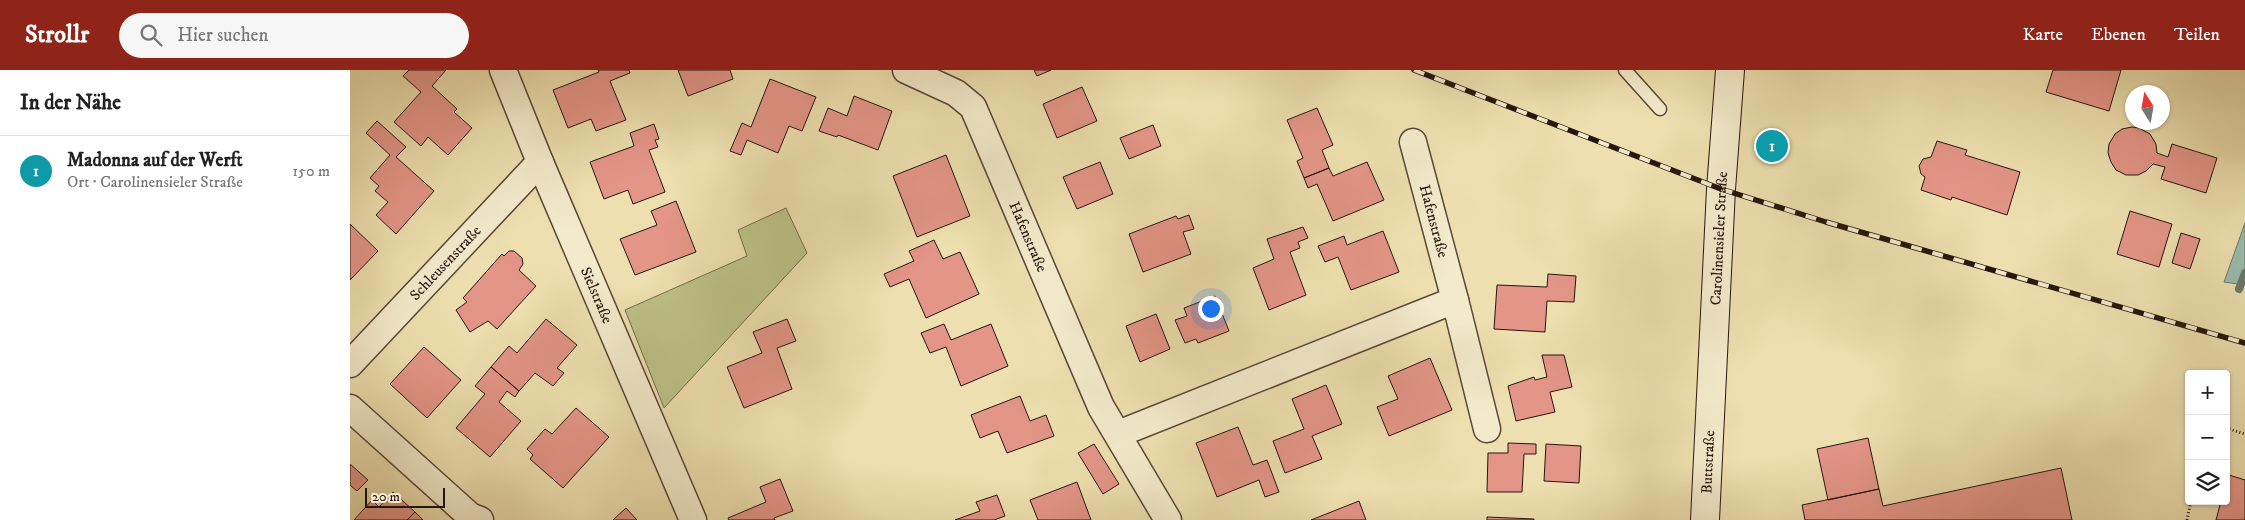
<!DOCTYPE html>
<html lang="de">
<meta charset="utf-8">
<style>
:root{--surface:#fff;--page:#f6f6f6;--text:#222;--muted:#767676;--line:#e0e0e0;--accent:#8f2418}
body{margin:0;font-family:"IM FELL DW Pica",serif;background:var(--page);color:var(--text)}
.controls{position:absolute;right:15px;bottom:15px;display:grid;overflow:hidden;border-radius:5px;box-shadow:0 1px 4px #0004}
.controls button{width:45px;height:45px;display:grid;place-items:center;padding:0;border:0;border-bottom:1px solid var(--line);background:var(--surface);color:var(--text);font:25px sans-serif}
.compass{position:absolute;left:1775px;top:15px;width:45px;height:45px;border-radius:50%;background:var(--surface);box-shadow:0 1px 4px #0004;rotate:349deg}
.scale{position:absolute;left:15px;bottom:12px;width:80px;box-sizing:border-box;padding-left:5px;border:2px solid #26160d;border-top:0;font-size:14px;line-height:18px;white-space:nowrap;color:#26160d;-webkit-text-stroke:4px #f3eacb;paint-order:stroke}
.you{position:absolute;left:860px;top:238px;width:18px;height:18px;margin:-12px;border:4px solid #fff;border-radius:50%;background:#1a73e8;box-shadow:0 0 0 8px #1a73e833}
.badge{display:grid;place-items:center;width:32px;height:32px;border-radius:50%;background:var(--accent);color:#fff;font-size:16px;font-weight:700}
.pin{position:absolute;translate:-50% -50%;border:2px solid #fff;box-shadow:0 1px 5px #0006}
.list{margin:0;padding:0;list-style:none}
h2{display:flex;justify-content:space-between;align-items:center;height:65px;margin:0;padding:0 20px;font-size:21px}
h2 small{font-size:16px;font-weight:400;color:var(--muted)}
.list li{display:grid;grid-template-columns:32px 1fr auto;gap:15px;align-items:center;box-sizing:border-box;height:70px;padding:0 20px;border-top:1px solid var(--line)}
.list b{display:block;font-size:19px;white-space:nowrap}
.list p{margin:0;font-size:16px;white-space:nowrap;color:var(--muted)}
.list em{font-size:16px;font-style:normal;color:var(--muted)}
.icon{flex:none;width:28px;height:28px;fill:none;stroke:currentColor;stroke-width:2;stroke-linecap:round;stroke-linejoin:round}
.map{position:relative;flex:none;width:1895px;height:450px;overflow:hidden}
header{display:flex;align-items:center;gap:30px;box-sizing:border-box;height:70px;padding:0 25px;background:var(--accent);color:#fff}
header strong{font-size:24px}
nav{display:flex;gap:28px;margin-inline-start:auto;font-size:18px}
.search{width:350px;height:45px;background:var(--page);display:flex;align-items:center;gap:12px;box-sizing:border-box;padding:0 18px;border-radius:28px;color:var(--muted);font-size:19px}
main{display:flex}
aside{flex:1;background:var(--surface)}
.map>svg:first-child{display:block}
</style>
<header>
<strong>Strollr</strong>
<div class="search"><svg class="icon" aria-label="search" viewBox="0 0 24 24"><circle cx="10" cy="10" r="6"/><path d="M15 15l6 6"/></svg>Hier suchen</div>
<nav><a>Karte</a><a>Ebenen</a><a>Teilen</a></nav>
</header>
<main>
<aside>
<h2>In der Nähe<small></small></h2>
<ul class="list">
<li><span class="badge" style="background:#0f9aa8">1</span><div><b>Madonna auf der Werft</b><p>Ort · Carolinensieler Straße</p></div><em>150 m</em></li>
</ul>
</aside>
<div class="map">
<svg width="1895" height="450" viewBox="0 0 1895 450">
<rect width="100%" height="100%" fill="#eddfaf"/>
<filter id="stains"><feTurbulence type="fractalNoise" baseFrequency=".004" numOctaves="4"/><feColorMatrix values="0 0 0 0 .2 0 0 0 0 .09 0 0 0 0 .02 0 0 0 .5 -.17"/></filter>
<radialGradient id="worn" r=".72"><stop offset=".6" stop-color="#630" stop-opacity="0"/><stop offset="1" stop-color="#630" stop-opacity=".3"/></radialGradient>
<path fill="#bcc188" stroke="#716c4a" d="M436 138 457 183 314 338 275 240 397 186 388 160Z"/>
<path fill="#99bcaf" stroke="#6b7a6e" d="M1895 153V215L1874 212Z"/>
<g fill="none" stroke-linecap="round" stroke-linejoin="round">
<path stroke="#6b7a6e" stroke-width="8" d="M1889 219 1895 203"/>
</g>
<path fill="#e39587" stroke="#26160d" d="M59 0H96L82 16 107 39 104 42 122 58 98 85 78 67 71 76 44 52 71 22 53 6Z
M248 0H279L280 3 260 11 276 50 246 61 241 49 218 58 203 20 249 2Z
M328 0H380L383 9 338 26Z
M684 0H701L687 6Z
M1703 0H1771L1759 41 1696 22Z
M420 9 466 27 452 61 439 56 428 83 397 70 391 85 380 81 392 53 401 57Z
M732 17 747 51 707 68 693 34Z
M504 26 542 41 528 80 488 65 487 67 469 61 478 38 497 46Z
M967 38 983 75 972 80 979 98 954 108 947 91 953 88 937 50Z
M27 51 56 77 46 87 84 121 46 164 26 145 38 132 25 121 29 116 20 108 40 85 16 63Z
M304 54 309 69 305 70 308 77 299 80 315 122 283 134 278 120 254 129 240 92 284 76 280 63Z
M803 55 811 76 779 89 770 68Z
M1782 57 1789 58 1800 64 1806 74 1807 83 1818 87 1822 74 1867 88 1856 123 1811 109 1815 97 1803 94 1796 101 1788 105H1776L1766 100 1761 92 1758 83 1759 74 1765 64 1772 59Z
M1587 71 1617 80 1615 85 1670 102 1657 145 1602 127 1601 130 1571 120 1575 107 1571 104 1569 96 1573 89 1581 87Z
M596 85 620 146 567 167 543 106Z
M750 92 763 124 727 139 713 107Z
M1017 92 1034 130 983 151 967 114 958 118 954 108 979 98 983 106Z
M326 131 346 182 285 205 270 169 307 155 301 141Z
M1780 141 1822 154 1809 197 1767 184Z
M839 145 844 159 833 162 841 184 793 202 779 164 826 146 828 149Z
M0 154 28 181 0 210Z
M953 157 958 168 948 172 950 178 940 182 956 225 919 240 903 198 924 189 917 169Z
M1033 161 1049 202 1001 220 988 187 975 192 968 176 994 166 997 175Z
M1831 163 1850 169 1840 199 1822 193Z
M584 170 593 189 610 182 629 224 576 248 559 209 540 217 534 204 564 191 559 181Z
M159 181H164L172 188 173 194 169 200 186 216 147 259 138 251 120 262 106 240 117 232 113 228 152 184 154 186Z
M1198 204 1226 206 1224 232 1197 231 1195 262 1144 259 1147 215 1197 217Z
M865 226 879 261 848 273 846 269 835 273 825 250 837 246 834 238Z
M806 244 820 279 790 292 776 256Z
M196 249 227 275 207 298 214 303 203 316 185 303 169 321 141 297 159 276 167 283Z
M437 249 446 271 427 278 442 319 394 338 377 297 412 283 403 262Z
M594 254 601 270 641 254 658 296 611 316 596 277 580 283 571 263Z
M74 277 111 310 77 348 40 314Z
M1192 285H1214L1222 317 1200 322 1205 342 1166 351 1158 316 1184 307 1185 310 1197 307Z
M1080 288 1102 340 1039 366 1027 337 1048 329 1038 306Z
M141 297 169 321 165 327 157 321 149 332 171 351 140 387 106 358 135 324 125 316Z
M976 315 992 354 962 366 972 389 935 403 923 371 954 359 942 329Z
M670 326 680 351 696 345 704 366 657 383 648 361 630 368 621 345Z
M226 338 259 367 213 418 180 389 183 385 177 379 195 359 202 364Z
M888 357 903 395 917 390 929 422 915 427 909 410 867 427 846 373Z
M1518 368 1529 419 1478 430 1467 379Z
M1158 373 1186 374V384H1174L1172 422H1137L1138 383H1158Z
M744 374 769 414 753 424 728 383Z
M1196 374 1231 376 1229 413 1194 411Z
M0 394 18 410 7 421 0 415Z
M1711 398 1722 450H1455L1452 435 1529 419 1533 436Z
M1879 405 1895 410V450H1866L1871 431H1876V415Z
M430 409 443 441 424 448 425 450H379L378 448 416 432 410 417Z
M727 412 741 450H688L680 430Z
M43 422 65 442 57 450H4L22 430 29 437Z
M647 425 655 446 644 450H605L630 441 626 432Z
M1009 431 1016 450H961Z
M276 438 287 450H263Z
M65 442 73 450H57Z
M1137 447 1184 449V450H1137Z"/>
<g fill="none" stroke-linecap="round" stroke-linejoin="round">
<g stroke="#584836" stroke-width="15">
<path id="lane" d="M1275 0 1310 39"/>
</g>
<g stroke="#584836" stroke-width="29">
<g id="street">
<path id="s1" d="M153 0 190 92 343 450"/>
<path id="s2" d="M556 0 606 23 623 37 751 337 818 450"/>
<path d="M1105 230 1137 359"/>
<path id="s3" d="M0 294 190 92"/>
<path d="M0 338 120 446 130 450"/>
<path d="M768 364 1105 230 1063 72"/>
</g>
</g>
<g stroke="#26160d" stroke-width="30">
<g id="secondary">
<path id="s4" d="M1355 450 1371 119 1380 0"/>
</g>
</g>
<path stroke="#26160d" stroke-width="3" stroke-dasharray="1 2.5" stroke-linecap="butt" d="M1876 358 1895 364
M1837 450 1841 431"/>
<use href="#lane" stroke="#f3eacb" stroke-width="12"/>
<use href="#street" stroke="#f3eacb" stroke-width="26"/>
<use href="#secondary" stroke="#f3eacb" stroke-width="28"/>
<g stroke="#26160d" stroke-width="5.5">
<path id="rail" d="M1064 0 1371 119 1476 152 1895 273"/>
</g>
<use href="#rail" stroke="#f3eacb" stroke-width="4" stroke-dasharray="11" stroke-linecap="butt"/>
</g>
<g text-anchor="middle" stroke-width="5" stroke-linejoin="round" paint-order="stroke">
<g font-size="15" fill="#26160d" stroke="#f3eacb">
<text transform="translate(1084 151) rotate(75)" y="5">Hafenstraße</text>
<text dy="5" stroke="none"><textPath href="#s2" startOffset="218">Hafenstraße</textPath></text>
<text dy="5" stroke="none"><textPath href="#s4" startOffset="282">Carolinensieler Straße</textPath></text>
<text dy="5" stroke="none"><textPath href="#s3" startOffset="139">Schleusenstraße</textPath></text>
<text dy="5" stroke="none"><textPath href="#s1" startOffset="244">Sielstraße</textPath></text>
<text dy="5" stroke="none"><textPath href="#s4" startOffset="58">Buttstraße</textPath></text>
</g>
</g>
<rect width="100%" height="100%" filter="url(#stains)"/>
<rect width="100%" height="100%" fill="url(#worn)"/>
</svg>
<div class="controls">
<button>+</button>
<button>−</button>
<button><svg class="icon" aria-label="layers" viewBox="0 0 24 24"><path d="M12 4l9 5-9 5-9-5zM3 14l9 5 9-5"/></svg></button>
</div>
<svg class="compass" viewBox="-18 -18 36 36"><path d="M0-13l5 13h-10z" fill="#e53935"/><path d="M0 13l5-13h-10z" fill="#767676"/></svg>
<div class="scale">20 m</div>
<div class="you"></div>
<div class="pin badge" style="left:1422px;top:76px;background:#0f9aa8">1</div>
</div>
</main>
